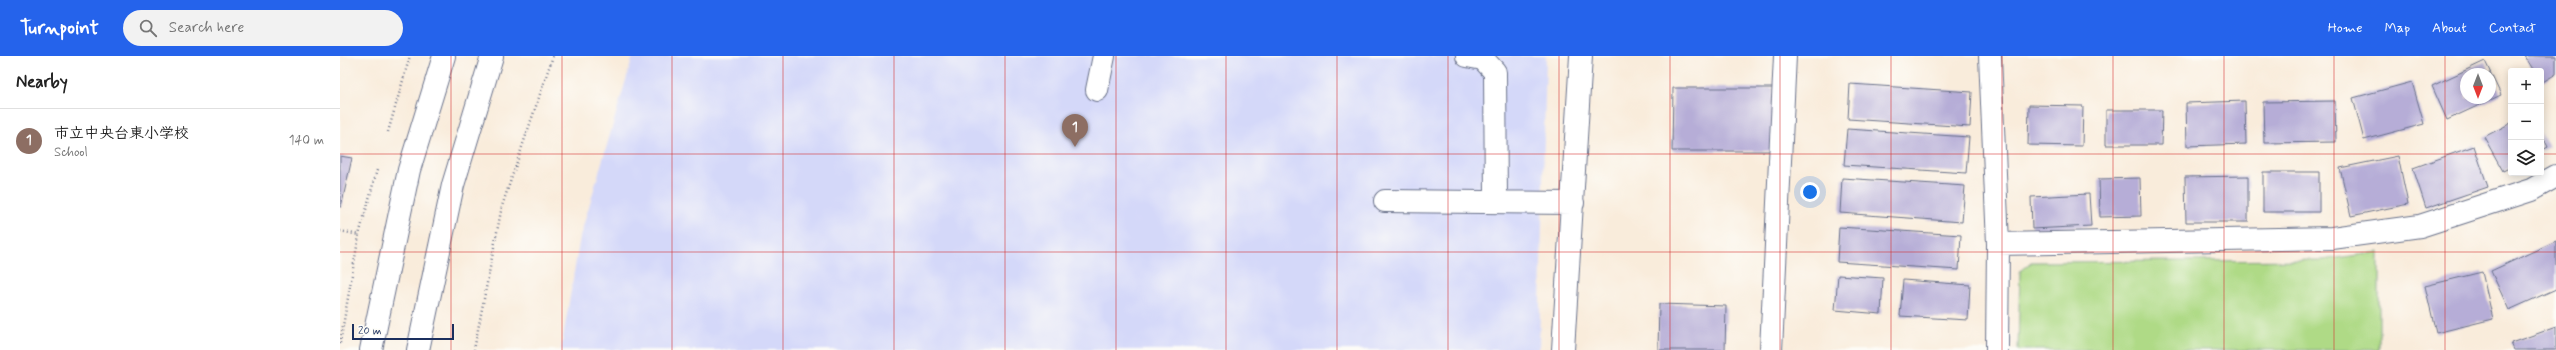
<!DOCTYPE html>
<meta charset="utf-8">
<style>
:root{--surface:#fff;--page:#f2f2f2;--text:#222;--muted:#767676;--line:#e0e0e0;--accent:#2563eb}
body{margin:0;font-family:Mynerve,"Klee One",sans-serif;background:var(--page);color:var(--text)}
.controls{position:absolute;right:12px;top:12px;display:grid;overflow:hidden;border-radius:4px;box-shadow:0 2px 10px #0003}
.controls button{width:36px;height:36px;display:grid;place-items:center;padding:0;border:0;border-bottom:1px solid var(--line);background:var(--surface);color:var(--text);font:20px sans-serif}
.compass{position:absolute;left:2120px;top:12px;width:36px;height:36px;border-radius:50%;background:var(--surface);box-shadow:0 2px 10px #0003;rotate:180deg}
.scale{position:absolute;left:12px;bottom:10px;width:102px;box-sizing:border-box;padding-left:4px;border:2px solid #1b2f5e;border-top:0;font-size:11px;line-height:14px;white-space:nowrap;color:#1b2f5e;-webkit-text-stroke:3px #fdfcf7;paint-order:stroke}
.you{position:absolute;left:1470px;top:136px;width:14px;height:14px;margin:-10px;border:3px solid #fff;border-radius:50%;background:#1a73e8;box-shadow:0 0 0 6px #1a73e833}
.badge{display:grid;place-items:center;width:26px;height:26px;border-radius:50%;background:var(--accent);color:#fff;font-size:13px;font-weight:700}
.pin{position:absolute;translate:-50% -33px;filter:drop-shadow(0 1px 2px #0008)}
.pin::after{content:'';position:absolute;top:21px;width:14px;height:12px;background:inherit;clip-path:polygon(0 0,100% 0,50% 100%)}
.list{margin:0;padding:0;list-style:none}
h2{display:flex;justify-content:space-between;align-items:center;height:52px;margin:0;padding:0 16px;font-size:17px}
h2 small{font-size:13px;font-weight:400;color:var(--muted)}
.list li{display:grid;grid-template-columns:26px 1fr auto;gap:12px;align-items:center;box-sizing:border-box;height:64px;padding:0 16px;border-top:1px solid var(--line)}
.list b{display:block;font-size:15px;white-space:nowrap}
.list p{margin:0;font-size:13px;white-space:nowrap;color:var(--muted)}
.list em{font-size:13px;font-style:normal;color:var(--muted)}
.icon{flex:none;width:22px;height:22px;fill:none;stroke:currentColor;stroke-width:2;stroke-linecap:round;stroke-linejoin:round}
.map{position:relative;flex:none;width:2216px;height:294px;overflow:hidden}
header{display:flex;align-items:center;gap:24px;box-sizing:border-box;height:56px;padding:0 20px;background:var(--accent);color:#fff}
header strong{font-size:19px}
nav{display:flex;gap:22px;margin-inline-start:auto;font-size:14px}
.search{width:280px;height:36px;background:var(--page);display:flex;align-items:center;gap:10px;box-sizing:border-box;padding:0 14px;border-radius:22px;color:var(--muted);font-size:15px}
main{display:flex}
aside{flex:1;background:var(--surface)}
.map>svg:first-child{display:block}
</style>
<header>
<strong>Turnpoint</strong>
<div class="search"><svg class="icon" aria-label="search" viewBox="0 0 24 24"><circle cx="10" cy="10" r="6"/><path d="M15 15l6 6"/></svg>Search here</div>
<nav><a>Home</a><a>Map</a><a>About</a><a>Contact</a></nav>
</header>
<main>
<aside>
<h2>Nearby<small></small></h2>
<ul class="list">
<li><span class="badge" style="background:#8d6e63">1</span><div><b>市立中央台東小学校</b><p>School</p></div><em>140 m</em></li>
</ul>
</aside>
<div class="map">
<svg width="2216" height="294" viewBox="0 0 2216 294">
<rect width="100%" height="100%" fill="#fdfcf7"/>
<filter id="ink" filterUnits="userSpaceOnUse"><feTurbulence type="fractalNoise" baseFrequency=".025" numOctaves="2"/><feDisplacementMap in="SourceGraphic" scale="8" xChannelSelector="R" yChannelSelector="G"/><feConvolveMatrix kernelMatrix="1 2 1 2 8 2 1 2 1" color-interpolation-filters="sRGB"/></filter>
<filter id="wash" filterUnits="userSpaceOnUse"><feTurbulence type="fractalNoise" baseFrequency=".012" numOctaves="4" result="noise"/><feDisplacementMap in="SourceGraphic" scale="16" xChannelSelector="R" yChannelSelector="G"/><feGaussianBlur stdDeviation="0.9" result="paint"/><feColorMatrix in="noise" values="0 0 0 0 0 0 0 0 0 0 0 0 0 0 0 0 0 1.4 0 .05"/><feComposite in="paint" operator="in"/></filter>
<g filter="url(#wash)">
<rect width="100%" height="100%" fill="#f9ecdb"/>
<path fill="#d4d8f9" d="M293 0H1206L1199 294H221L240 181Z"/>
<path fill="#afda86" stroke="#658472" d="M2039 196V294H1678L1680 215 1691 206 1983 204Z"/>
<g id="blocks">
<path fill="#b6add7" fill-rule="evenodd" d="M2185 0H2216V18L2201 27V15H2194Z
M2145 5 2161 39 2107 64 2092 30ZM2126 18H2150V42H2126Z
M2072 26 2084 68 2024 84 2013 42Z
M1510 28 1632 36 1630 71 1508 63Z
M1333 32H1433L1432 95H1332Z
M1905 45 1906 88 1847 90 1846 47Z
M1995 45 1996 86 1924 87 1923 46Z
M1689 49 1743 50 1742 90 1688 89Z
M1766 54H1822L1821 89H1766Z
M2171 67V111L2163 115 2144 81Z
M1507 73 1629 81 1626 117 1504 109Z
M2201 77 2208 91 2201 95Z
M2134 90 2148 131 2086 152 2073 112Z
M0 100 12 102 1 151H0Z
M2058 100 2068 148 2011 160 2000 112Z
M1923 116H1979V156H1923Z
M1908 120V166H1846L1845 121Z
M1502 122 1625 130 1622 166 1500 157Z
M1800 122 1801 160 1760 161 1759 123Z
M1749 138 1751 170 1692 173 1691 141Z
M1499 171 1621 179 1619 214 1497 206Z
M2216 185V233L2169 254 2151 215Z
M2142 216 2153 263 2096 277 2085 230Z
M1498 219 1543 222 1541 258 1495 254Z
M1563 224 1630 229 1628 264 1560 260Z
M1319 248 1386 250 1385 294H1318Z
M2216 271V294H2174L2171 287Z"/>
</g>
</g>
<g filter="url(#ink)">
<use href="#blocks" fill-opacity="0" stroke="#69718a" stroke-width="1"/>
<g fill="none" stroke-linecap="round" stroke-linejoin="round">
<g stroke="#69718a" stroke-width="24">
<path id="minor" d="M1127 0 1143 3 1155 16 1156 145
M1650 0 1658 188 1657 294
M757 34 764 0
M1045 145 1233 147
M1658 188 1992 182 2080 170 2191 134 2216 120
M31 294 69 114 104 0
M78 294 113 129 152 0
M1223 294 1241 0
M1431 294 1445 0"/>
</g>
<path stroke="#69718a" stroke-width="2.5" stroke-dasharray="1 3" stroke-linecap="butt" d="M48 76 70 0
M0 175 19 179
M0 287 19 179 37 114
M134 294 162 150 213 0"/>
<use href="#minor" stroke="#fff" stroke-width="22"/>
</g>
</g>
<path fill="none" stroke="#d62828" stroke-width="1" stroke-opacity="0.55" d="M111 0V294M222 0V294M332 0V294M443 0V294M554 0V294M665 0V294M776 0V294M886 0V294M997 0V294M1108 0V294M1219 0V294M1330 0V294M1440 0V294M1551 0V294M1662 0V294M1773 0V294M1884 0V294M1994 0V294M2105 0V294M0 98H2171M2201 98H2216M0 196H2216"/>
</svg>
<div class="controls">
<button>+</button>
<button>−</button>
<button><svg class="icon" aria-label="layers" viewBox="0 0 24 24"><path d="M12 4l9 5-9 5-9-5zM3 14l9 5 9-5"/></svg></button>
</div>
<svg class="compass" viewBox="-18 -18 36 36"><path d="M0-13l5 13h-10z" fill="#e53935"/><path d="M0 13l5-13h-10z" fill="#767676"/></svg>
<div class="scale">20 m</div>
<div class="you"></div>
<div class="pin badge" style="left:735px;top:91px;background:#8d6e63">1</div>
</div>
</main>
